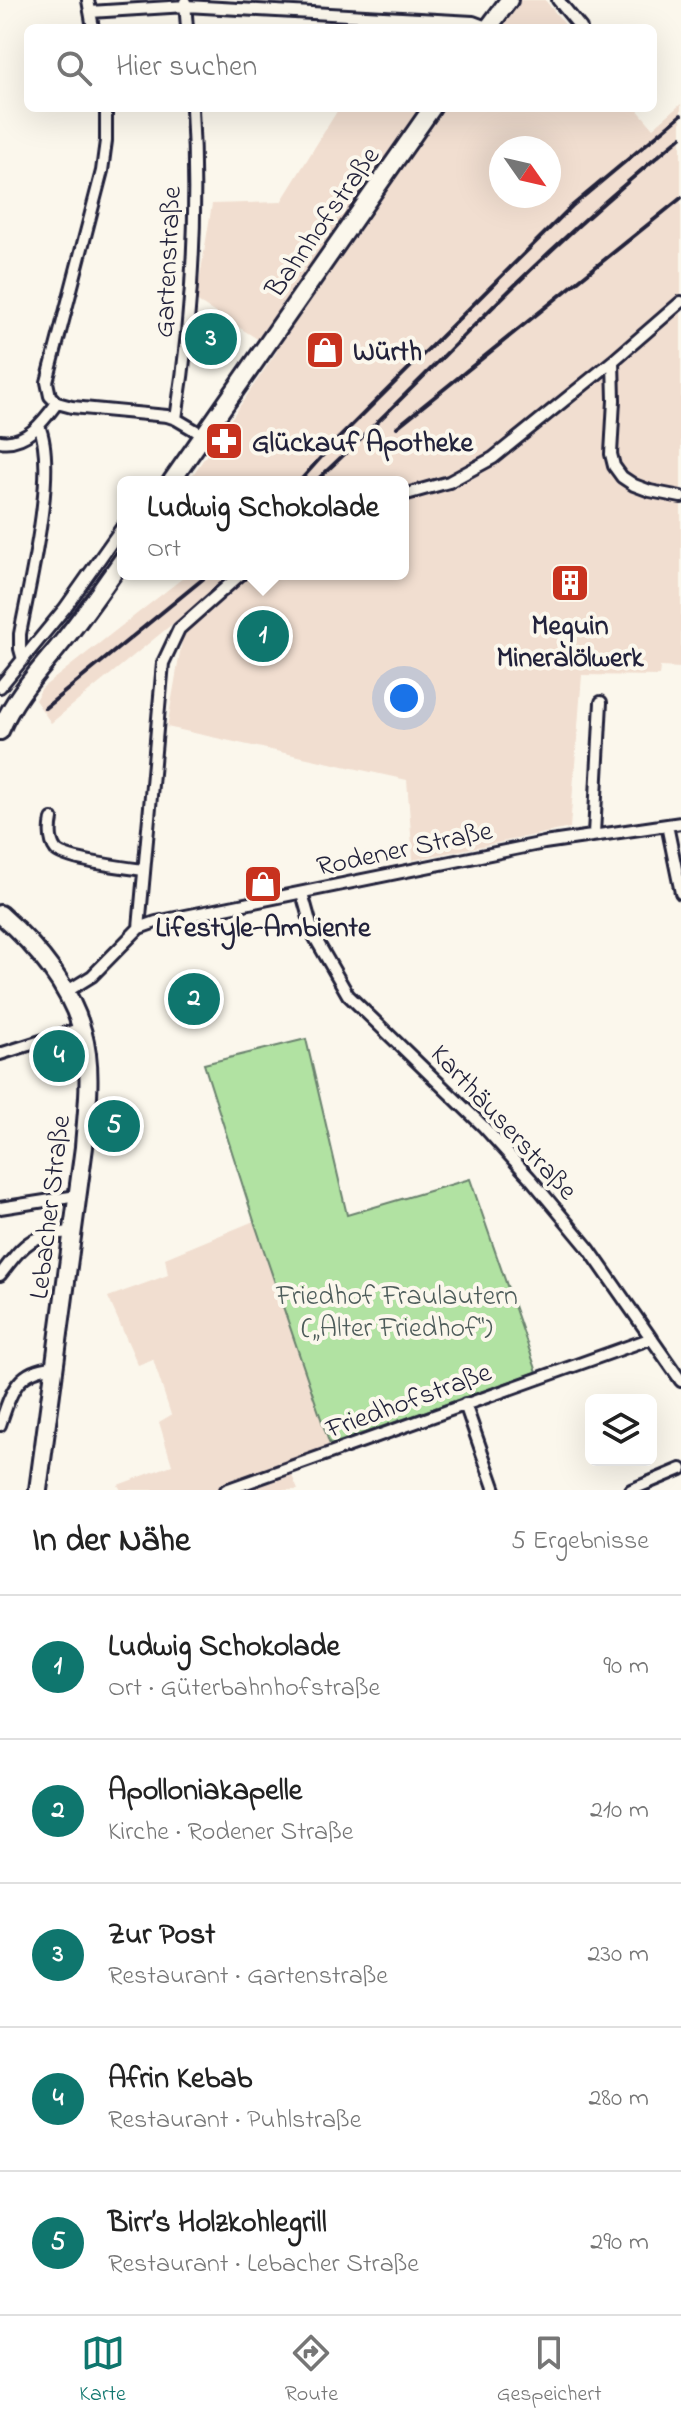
<!DOCTYPE html>
<html lang="de">
<meta charset="utf-8">
<style>
:root{--surface:#fff;--page:#f6f6f6;--text:#222;--muted:#767676;--line:#e0e0e0;--accent:#0f766e}
body{margin:0;font-family:"Indie Flower",sans-serif;background:var(--page);color:var(--text)}
.controls{position:absolute;right:24px;bottom:24px;display:grid;overflow:hidden;border-radius:12px;box-shadow:0 8px 32px #0002}
.controls button{width:72px;height:72px;display:grid;place-items:center;padding:0;border:0;border-bottom:2px solid var(--line);background:var(--surface);color:var(--text);font:40px sans-serif}
.compass{position:absolute;left:489px;top:136px;width:72px;height:72px;border-radius:50%;background:var(--surface);box-shadow:0 8px 32px #0002;rotate:124deg}
.you{position:absolute;left:404px;top:698px;width:28px;height:28px;margin:-20px;border:6px solid #fff;border-radius:50%;background:#1a73e8;box-shadow:0 0 0 12px #1a73e833}
.badge{display:grid;place-items:center;width:52px;height:52px;border-radius:50%;background:var(--accent);color:#fff;font-size:26px;font-weight:700}
.pin{position:absolute;translate:-50% -50%;border:4px solid #fff;box-shadow:0 2px 8px #0006}
.popup{position:absolute;left:117px;top:476px;width:292px;height:104px;box-sizing:border-box;display:grid;place-content:center;border-radius:12px;background:var(--surface);filter:drop-shadow(0 2px 6px #0005);font-size:26px;white-space:nowrap;color:var(--muted)}
.popup b{font-size:30px;color:var(--text)}
.popup::after{content:'';position:absolute;left:50%;top:100%;margin-left:-16px;border:16px solid transparent;border-top-color:var(--surface)}
.list{margin:0;padding:0;list-style:none}
h2{display:flex;justify-content:space-between;align-items:center;height:104px;margin:0;padding:0 32px;font-size:34px}
h2 small{font-size:26px;font-weight:400;color:var(--muted)}
.list li{display:grid;grid-template-columns:52px 1fr auto;gap:24px;align-items:center;box-sizing:border-box;height:144px;padding:0 32px;border-top:2px solid var(--line)}
.list b{display:block;font-size:30px;white-space:nowrap}
.list p{margin:0;font-size:26px;white-space:nowrap;color:var(--muted)}
.list em{font-size:26px;font-style:normal;color:var(--muted)}
.icon{flex:none;width:44px;height:44px;fill:none;stroke:currentColor;stroke-width:2;stroke-linecap:round;stroke-linejoin:round}
.map{position:relative;flex:none;width:681px;height:1490px;overflow:hidden}
.search{position:absolute;background:var(--surface);box-shadow:0 8px 32px #0002;left:24px;right:24px;top:24px;height:88px;display:flex;align-items:center;gap:20px;box-sizing:border-box;padding:0 28px;border-radius:12px;color:var(--muted);font-size:30px}
.sheet{height:824px;background:var(--surface)}
nav{display:flex;justify-content:space-around;align-items:center;box-sizing:border-box;height:112px;border-top:2px solid var(--line);background:var(--surface);font-size:22px;color:var(--muted)}
nav a{display:grid;justify-items:center;gap:4px}
nav .on{color:var(--accent)}
.map>svg:first-child{display:block}
</style>
<div class="map">
<svg width="681" height="1490" viewBox="0 0 681 1490">
<rect width="100%" height="100%" fill="#fbf7ec"/>
<filter id="ink" filterUnits="userSpaceOnUse"><feTurbulence type="fractalNoise" baseFrequency=".0125" numOctaves="2"/><feDisplacementMap in="SourceGraphic" scale="16" xChannelSelector="R" yChannelSelector="G"/><feConvolveMatrix kernelMatrix="1 2 1 2 8 2 1 2 1" color-interpolation-filters="sRGB"/></filter>
<g filter="url(#ink)">
<path fill="#f1ded0" fill-rule="evenodd" d="M516 0H545L568 28H497Z
M681 104V668L660 667 659 676 582 675 570 828 413 860 407 780 167 727 187 612 51 723 35 700 42 688 188 574H403V482H188L277 351 196 301 212 204 281 202 339 108H636L653 128ZM501 148H549V196H501Z
M254 1221 330 1445 286 1461 298 1490H121L118 1485 172 1465 159 1422 171 1415 153 1359 138 1365 108 1297 168 1275 165 1258Z"/>
<path fill="#b1e2a2" stroke="#6a826e" stroke-width="2" d="M306 1039 347 1215 470 1179 537 1372 330 1445 254 1221 204 1064Z"/>
<g fill="none" stroke-linecap="round" stroke-linejoin="round">
<g stroke="#22223b" stroke-width="16">
<path id="minor" d="M88 0 93 28
M558 0 581 28
M185 2 187 28
M90 12 186 6 473 22 489 28
M613 361 614 400 611 454 614 466 622 477 634 485 650 491 681 497
M57 403 50 396 47 382 102 171 106 141V108
M57 403 72 407 167 416 176 419 203 435
M176 419C192 317 198 211 192 108
M0 441C26 445 43 422 57 403
M403 495 449 482 493 458 613 361 681 302
M23 660 20 649V634C29 585 58 470 39 426
M0 687 65 608 123 526
M52 819C50 829 49 841 56 850 65 860 127 868 143 870
M667 825 681 893
M594 834 601 702
M302 893 314 936 348 995 483 1126 530 1178 589 1249 681 1381
M139 928 163 663 179 629 241 574
M66 992 92 976 139 928 156 922 544 843 681 823
M0 1054 82 1028
M0 1208 77 1196
M0 1275C25 1243 30 1234 73 1232
M465 1404 495 1490
M0 1425C11 1393 16 1370 53 1367
M226 1490 652 1338
M631 1490 681 1469"/>
</g>
<g stroke="#22223b" stroke-width="22">
<path id="primary" d="M488 28 509 0
M171 482 432 108
M0 731C15 695 40 670 64 640 85 614 104 586 123 559
M0 914C41 950 80 997 87 1054 91 1085 86 1117 84 1147L38 1490"/>
</g>
<use href="#minor" stroke="#fbf7ec" stroke-width="10"/>
<use href="#primary" stroke="#fbf7ec" stroke-width="16"/>
<path stroke="#22223b" stroke-width="4" d="M397 427 681 198
M299 482 331 446 572 206 681 115
M315 482C383 419 446 353 512 288 566 235 623 185 681 137
M45 708 209 574"/>
</g>
</g>
<defs>
<g id="shop-square" transform="scale(2)"><rect x="-9" y="-9" width="18" height="18" rx="4" fill="#c8321e" stroke="#fbf7ec"/><path d="M-5-2.5h2.3a2.7 3.5 0 0 1 5.4 0H5L5.5 6h-11ZM-1.5-2.5h3a1.5 2.3 0 0 0-3 0Z" fill="#fff"/></g>
<g id="pharmacy-square" transform="scale(2)"><rect x="-9" y="-9" width="18" height="18" rx="4" fill="#c8321e" stroke="#fbf7ec"/><path d="M-2-6h4v4h4v4h-4v4h-4v-4h-4v-4h4Z" fill="#fff"/></g>
<g id="building-square" transform="scale(2)"><rect x="-9" y="-9" width="18" height="18" rx="4" fill="#c8321e" stroke="#fbf7ec"/><path d="M-4-6H4V6H1V3H-1V6H-4ZM-2.5-4.3h1.7v1.8h-1.7ZM.8-4.3h1.7v1.8H.8ZM-2.5-1h1.7V.8h-1.7ZM.8-1h1.7V.8H.8Z" fill="#fff"/></g>
</defs>
<g fill-rule="evenodd">
<use href="#shop-square" x="325" y="350"/>
<use href="#pharmacy-square" x="224" y="441"/>
<use href="#building-square" x="570" y="583"/>
<use href="#shop-square" x="263" y="884"/>
</g>
<g text-anchor="middle" stroke-width="8" stroke-linejoin="round" paint-order="stroke">
<g font-size="28" fill="#22223b" stroke="#fbf7ec">
<text transform="translate(321 221) rotate(-55)" y="10">Bahnhofstraße</text>
<text transform="translate(166 262) rotate(-87)" y="10">Gartenstraße</text>
<text transform="translate(404 847) rotate(-12)" y="10">Rodener Straße</text>
<text transform="translate(505 1121) rotate(47)" y="10">Karthäuserstraße</text>
<text transform="translate(48 1207) rotate(-83)" y="10">Lebacher Straße</text>
<text transform="translate(408 1399) rotate(-20)" y="10">Friedhofstraße</text>
</g>
<g font-size="28" font-weight="bold" fill="#22223b" stroke="#fbf7ec" text-anchor="start">
<text x="353" y="360">Würth</text>
<text x="252" y="451">Glückauf Apotheke</text>
<text x="570" y="634" text-anchor="middle">Meguin<tspan x="570" dy="32">Mineralölwerk</tspan></text>
<text x="263" y="936" text-anchor="middle">Lifestyle-Ambiente</text>
</g>
<g font-size="28" fill="#4d5c5a" stroke="#fbf7ec">
<text x="397" y="1304">Friedhof Fraulautern<tspan x="397" dy="32">(„Alter Friedhof“)</tspan></text>
</g>
</g>
</svg>
<div class="controls">
<button><svg class="icon" aria-label="layers" viewBox="0 0 24 24"><path d="M12 4l9 5-9 5-9-5zM3 14l9 5 9-5"/></svg></button>
</div>
<svg class="compass" viewBox="-18 -18 36 36"><path d="M0-13l5 13h-10z" fill="#e53935"/><path d="M0 13l5-13h-10z" fill="#767676"/></svg>
<div class="you"></div>
<div class="pin badge" style="left:263px;top:636px">1</div>
<div class="popup"><b>Ludwig Schokolade</b>Ort</div>
<div class="pin badge" style="left:194px;top:999px">2</div>
<div class="pin badge" style="left:211px;top:339px">3</div>
<div class="pin badge" style="left:59px;top:1056px">4</div>
<div class="pin badge" style="left:114px;top:1126px">5</div>
<div class="search"><svg class="icon" aria-label="search" viewBox="0 0 24 24"><circle cx="10" cy="10" r="6"/><path d="M15 15l6 6"/></svg>Hier suchen</div>
</div>
<section class="sheet">
<h2>In der Nähe<small>5 Ergebnisse</small></h2>
<ul class="list">
<li><span class="badge">1</span><div><b>Ludwig Schokolade</b><p>Ort · Güterbahnhofstraße</p></div><em>90 m</em></li>
<li><span class="badge">2</span><div><b>Apolloniakapelle</b><p>Kirche · Rodener Straße</p></div><em>210 m</em></li>
<li><span class="badge">3</span><div><b>Zur Post</b><p>Restaurant · Gartenstraße</p></div><em>230 m</em></li>
<li><span class="badge">4</span><div><b>Afrin Kebab</b><p>Restaurant · Puhlstraße</p></div><em>280 m</em></li>
<li><span class="badge">5</span><div><b>Birr’s Holzkohlegrill</b><p>Restaurant · Lebacher Straße</p></div><em>290 m</em></li>
</ul>
</section>
<nav>
<a class="on"><svg class="icon" aria-label="map" viewBox="0 0 24 24"><path d="M3 6l6-2 6 2 6-2v14l-6 2-6-2-6 2zM9 4v14M15 6v14"/></svg>Karte</a>
<a><svg class="icon" aria-label="directions" viewBox="0 0 24 24"><path d="M12 3l9 9-9 9-9-9zM9 14v-3h6M13 9l2 2-2 2"/></svg>Route</a>
<a><svg class="icon" aria-label="saved" viewBox="0 0 24 24"><path d="M7 4h10v16l-5-4-5 4z"/></svg>Gespeichert</a>
</nav>
